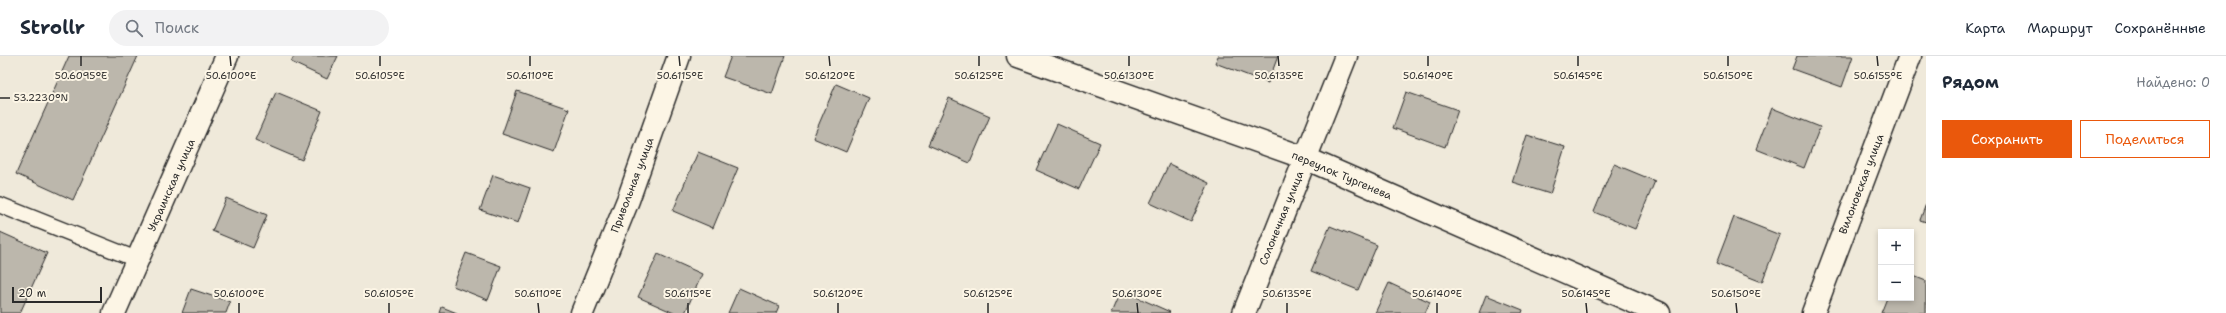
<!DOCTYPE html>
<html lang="ru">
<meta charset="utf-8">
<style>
:root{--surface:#fff;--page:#f2f2f3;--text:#1f2937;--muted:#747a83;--line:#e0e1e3;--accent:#ea580c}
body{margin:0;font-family:"Shantell Sans",sans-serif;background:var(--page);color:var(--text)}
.controls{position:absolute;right:12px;bottom:12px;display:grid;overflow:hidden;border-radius:0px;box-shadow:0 2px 6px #0003}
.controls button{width:36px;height:36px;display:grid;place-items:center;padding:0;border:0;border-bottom:1px solid var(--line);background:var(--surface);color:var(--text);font:20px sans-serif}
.scale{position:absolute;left:12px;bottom:10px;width:90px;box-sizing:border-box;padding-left:4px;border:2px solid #2b2b2b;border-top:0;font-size:11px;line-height:14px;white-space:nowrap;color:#2b2b2b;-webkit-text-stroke:3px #fcf5e5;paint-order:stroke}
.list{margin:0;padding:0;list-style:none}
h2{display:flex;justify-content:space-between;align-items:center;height:52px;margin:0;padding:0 16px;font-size:17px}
h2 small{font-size:13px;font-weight:400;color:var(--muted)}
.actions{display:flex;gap:8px;padding:12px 16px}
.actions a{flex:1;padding:9px 0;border:1px solid var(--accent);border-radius:0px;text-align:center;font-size:14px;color:var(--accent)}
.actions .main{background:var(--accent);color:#fff}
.icon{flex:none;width:22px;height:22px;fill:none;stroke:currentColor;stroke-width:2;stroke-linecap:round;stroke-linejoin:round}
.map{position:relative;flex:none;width:1926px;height:257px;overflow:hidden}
header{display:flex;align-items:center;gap:24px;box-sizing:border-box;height:56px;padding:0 20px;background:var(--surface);border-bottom:1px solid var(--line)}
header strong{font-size:19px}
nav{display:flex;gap:22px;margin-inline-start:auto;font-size:14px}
.search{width:280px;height:36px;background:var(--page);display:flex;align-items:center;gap:10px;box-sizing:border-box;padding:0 14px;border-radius:22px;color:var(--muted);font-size:15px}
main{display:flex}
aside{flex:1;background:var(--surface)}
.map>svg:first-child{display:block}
</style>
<header>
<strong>Strollr</strong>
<div class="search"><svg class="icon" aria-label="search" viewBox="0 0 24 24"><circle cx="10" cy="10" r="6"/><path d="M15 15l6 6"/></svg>Поиск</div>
<nav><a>Карта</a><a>Маршрут</a><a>Сохранённые</a></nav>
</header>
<main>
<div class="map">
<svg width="1926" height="257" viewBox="0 0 1926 257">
<rect width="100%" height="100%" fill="#efe9da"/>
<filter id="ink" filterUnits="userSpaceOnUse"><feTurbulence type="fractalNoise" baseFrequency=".025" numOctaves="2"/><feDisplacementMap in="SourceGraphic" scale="8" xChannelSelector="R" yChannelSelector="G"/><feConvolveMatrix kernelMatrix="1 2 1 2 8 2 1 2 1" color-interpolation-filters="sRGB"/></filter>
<g filter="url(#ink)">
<path fill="#bcb7ac" stroke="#2b2b2b" d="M69 0H138L73 144 16 118Z
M294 0H338L327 23 291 6Z
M731 0H785L772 38 723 21Z
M1218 0H1278L1268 27 1215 7Z
M1797 0H1853L1842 31 1792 13Z
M836 28 869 42 846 96 813 82Z
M517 35 569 53 554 96 502 78Z
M276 36 322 55 302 104 255 84Z
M1406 36 1458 54 1445 91 1393 72Z
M949 42 990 60 970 107 928 89Z
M1772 52 1820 71 1804 112 1756 93Z
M1057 68 1100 87 1079 133 1036 114Z
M1527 79 1565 91 1550 138 1512 126Z
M698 96 738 112 713 172 673 155Z
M1169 108 1209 127 1191 166 1150 147Z
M1614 108 1655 125 1635 173 1594 156Z
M493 119 530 132 518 167 480 154Z
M226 142 267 159 253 192 212 175Z
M1926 148V166L1920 164Z
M1734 161 1780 179 1762 226 1716 208Z
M1330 170 1377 189 1358 234 1311 215Z
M0 176 47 197 20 257H0Z
M466 197 501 210 488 244 453 230Z
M658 198 702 218 685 257H674L638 241Z
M1911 219 1926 225V257H1881L1887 242H1911Z
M1389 227 1430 246 1425 257H1375Z
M739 232 779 250 776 257H728Z
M191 233 230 246 226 257H182Z
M1121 234 1170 256 1169 257H1111Z
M1486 239 1523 254 1522 257H1479Z
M442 251 457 257H440Z"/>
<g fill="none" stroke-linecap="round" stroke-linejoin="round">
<g stroke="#2b2b2b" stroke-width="18">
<path id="lane" d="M0 149 138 204"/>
</g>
<g stroke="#2b2b2b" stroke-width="25">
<path id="street" d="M1018 0 1305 102 1659 257
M582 257 628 144 679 0
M1244 257 1346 0
M1813 257 1910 0"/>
</g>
<g stroke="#2b2b2b" stroke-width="25">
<path id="secondary" d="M114 257 227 0"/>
</g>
<use href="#lane" stroke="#fcf5e5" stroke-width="15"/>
<use href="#street" stroke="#fcf5e5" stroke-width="22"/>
<use href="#secondary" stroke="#fcf5e5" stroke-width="22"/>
</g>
</g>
<path fill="none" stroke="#2b2b2b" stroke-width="1.5" d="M81 0V10M230 0 231 10M380 0V10M530 0V10M679 0 680 10M829 0 830 10M979 0V10M1129 0V10M1278 0 1279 10M1428 0V10M1578 0V10M1728 0V10M1877 0 1878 10M0 42H10M239 247V257M389 247V257M538 247 539 257M688 247V257M838 247V257M988 247V257M1137 247 1138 257M1287 247V257M1437 247V257M1586 247 1587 257M1736 247 1737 257"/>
<g text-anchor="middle" stroke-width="4" stroke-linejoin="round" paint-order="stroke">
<g font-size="11" fill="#2b2b2b" stroke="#fcf5e5">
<text transform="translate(1342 119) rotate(23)" y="4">переулок Тургенева</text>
<text transform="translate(1861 128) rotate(-69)" y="4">Вилоновская улица</text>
<text transform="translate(171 129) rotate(-66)" y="4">Украинская улица</text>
<text transform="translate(632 129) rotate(-69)" y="4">Привольная улица</text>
<text transform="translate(1281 162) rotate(-68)" y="4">Солонечная улица</text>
</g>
</g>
<g font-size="10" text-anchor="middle" fill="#2b2b2b" stroke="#fcf5e5" stroke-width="4" stroke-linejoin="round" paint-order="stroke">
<text x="81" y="23">50.6095°E</text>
<text x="231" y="23">50.6100°E</text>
<text x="380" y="23">50.6105°E</text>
<text x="530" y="23">50.6110°E</text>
<text x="680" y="23">50.6115°E</text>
<text x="830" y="23">50.6120°E</text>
<text x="979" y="23">50.6125°E</text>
<text x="1129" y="23">50.6130°E</text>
<text x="1279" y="23">50.6135°E</text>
<text x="1428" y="23">50.6140°E</text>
<text x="1578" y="23">50.6145°E</text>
<text x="1728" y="23">50.6150°E</text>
<text x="1878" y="23">50.6155°E</text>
<text x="41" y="45">53.2230°N</text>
<text x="239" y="241">50.6100°E</text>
<text x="389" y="241">50.6105°E</text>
<text x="538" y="241">50.6110°E</text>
<text x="688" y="241">50.6115°E</text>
<text x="838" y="241">50.6120°E</text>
<text x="988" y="241">50.6125°E</text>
<text x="1137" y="241">50.6130°E</text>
<text x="1287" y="241">50.6135°E</text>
<text x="1437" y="241">50.6140°E</text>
<text x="1586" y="241">50.6145°E</text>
<text x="1736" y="241">50.6150°E</text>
</g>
</svg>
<div class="controls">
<button>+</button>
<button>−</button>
</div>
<div class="scale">20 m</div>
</div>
<aside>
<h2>Рядом<small>Найдено: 0</small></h2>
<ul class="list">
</ul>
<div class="actions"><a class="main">Сохранить</a><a>Поделиться</a></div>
</aside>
</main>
